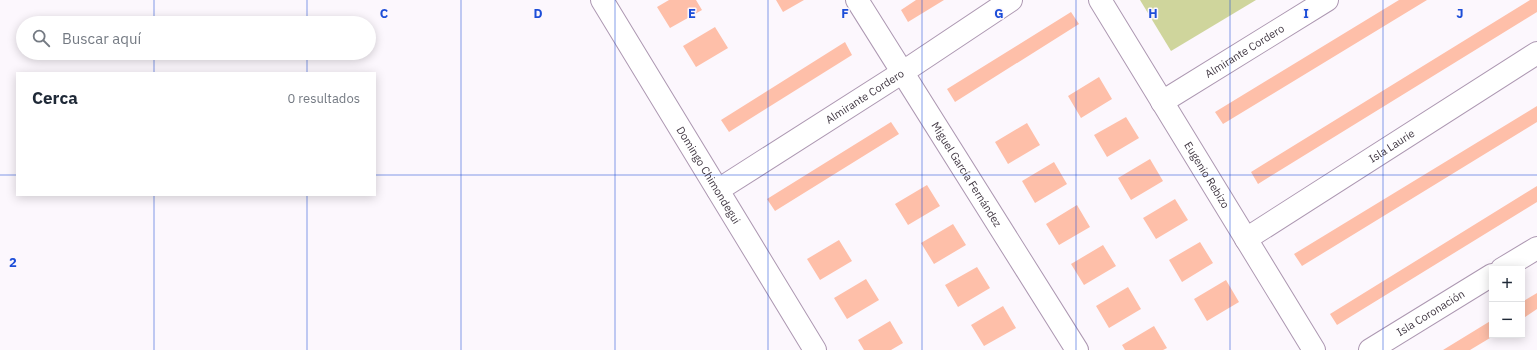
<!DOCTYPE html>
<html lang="es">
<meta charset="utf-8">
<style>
:root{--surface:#fff;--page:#f2f2f3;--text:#1f2937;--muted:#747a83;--line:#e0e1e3}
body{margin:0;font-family:"IBM Plex Sans",sans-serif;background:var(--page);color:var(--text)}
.controls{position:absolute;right:12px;bottom:12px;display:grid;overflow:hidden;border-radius:0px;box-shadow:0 2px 10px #0003}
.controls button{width:36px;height:36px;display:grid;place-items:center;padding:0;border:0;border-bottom:1px solid var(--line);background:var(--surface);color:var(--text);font:20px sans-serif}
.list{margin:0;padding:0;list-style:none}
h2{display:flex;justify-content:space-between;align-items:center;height:52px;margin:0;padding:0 16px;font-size:17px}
h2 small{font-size:13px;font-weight:400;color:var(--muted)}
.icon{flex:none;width:22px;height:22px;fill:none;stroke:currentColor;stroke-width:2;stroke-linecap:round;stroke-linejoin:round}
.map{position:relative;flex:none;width:1537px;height:350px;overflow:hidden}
.search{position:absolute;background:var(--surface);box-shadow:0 2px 10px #0003;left:16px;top:16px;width:360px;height:44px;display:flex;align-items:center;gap:10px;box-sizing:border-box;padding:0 14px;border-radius:22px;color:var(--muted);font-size:15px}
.panel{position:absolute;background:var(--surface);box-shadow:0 2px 10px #0003;left:16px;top:72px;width:360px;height:124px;border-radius:0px}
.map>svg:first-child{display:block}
</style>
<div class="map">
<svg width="1537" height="350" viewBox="0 0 1537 350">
<rect width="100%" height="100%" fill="#fcf7fd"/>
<path fill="#cfd59c" d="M1140 0H1256L1171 51Z"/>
<path fill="#febfa9" d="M669 0H696L702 10 670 28 657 7Z
M776 0H804L783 12Z
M916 0H944L908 22 901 10Z
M1399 0H1427L1223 124 1215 112Z
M1530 0H1537V12L1258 184 1251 172Z
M1071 12 1079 24 955 102 947 89Z
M715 27 728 48 696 67 683 46Z
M845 42 852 55 729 132 721 120Z
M1099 77 1112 99 1081 118 1068 96Z
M1537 106V122L1302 266 1294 254Z
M1126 117 1139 138 1107 157 1094 135Z
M891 122 899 134 775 211 767 199Z
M1027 123 1040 145 1008 164 995 142Z
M1150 159 1163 181 1131 200 1118 178Z
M1054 162 1067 184 1035 203 1022 181Z
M927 185 940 206 908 225 895 204Z
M1537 186V202L1337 325 1330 314Z
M1175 199 1188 220 1156 239 1143 218Z
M1077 205 1090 227 1059 245 1046 224Z
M953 224 966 245 934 264 921 243Z
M839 240 852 261 820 280 807 259Z
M1200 242 1213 263 1182 282 1169 260Z
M1103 245 1116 266 1084 285 1071 264Z
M977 267 990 288 958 307 945 285Z
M866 279 879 300 847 319 834 298Z
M1226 280 1239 302 1207 321 1194 299Z
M1128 287 1141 309 1109 328 1096 306Z
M1537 293V309L1522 319V302Z
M1003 306 1016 328 984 346 971 325Z
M1492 320V335H1495L1470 350H1443Z
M890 321 903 343 891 350H864L858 340Z
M1154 326 1167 348 1163 350H1125L1122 345Z"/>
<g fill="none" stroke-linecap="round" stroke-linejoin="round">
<g stroke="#ad98b2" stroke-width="24">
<g id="minor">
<path id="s1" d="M602 0 815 350"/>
<path id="s2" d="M857 0 1077 350"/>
<path id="s3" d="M1100 0 1314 350"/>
<path id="s4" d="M1162 102 1327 0"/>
<path id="s5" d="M718 190 903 72 1011 0"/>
<path id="s6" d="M1246 239 1537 53"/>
<path d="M1502 269 1537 248"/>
<path id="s7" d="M1370 350 1492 275"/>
</g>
</g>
<use href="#minor" stroke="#fff" stroke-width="22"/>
</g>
<path fill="none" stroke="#1d4ed8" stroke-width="1" stroke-opacity="0.55" d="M154 0V23M307 0V23M461 0V350M615 0V350M768 0V350M922 0V350M1076 0V350M1230 0V350M1383 0V350M154 53V73M307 53V73M0 175H17M375 175H1537M154 195V350M307 195V350"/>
<g text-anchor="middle" stroke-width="3" stroke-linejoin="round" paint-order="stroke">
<g font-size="11" fill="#403742" stroke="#fcf7fd">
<text dy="4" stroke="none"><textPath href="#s4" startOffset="97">Almirante Cordero</textPath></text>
<text dy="4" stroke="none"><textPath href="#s5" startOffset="174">Almirante Cordero</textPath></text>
<text dy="4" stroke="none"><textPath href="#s6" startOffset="173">Isla Laurie</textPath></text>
<text dy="4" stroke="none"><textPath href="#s1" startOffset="205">Domingo Chimondegui</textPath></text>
<text dy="4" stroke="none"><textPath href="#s2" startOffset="206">Miguel García Fernández</textPath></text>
<text dy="4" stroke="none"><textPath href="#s3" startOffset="205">Eugenio Rebizo</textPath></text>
<text dy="4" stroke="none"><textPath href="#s7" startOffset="71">Isla Coronación</textPath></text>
</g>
</g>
<g font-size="13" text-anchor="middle" font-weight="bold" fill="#1d4ed8" stroke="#fcf7fd" stroke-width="3" stroke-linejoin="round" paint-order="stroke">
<text x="384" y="18">C</text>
<text x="538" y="18">D</text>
<text x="692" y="18">E</text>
<text x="845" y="18">F</text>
<text x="999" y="18">G</text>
<text x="1153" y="18">H</text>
<text x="1306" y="18">I</text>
<text x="1460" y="18">J</text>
<text x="13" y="267">2</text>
</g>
</svg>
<div class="controls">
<button>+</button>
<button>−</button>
</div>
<div class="search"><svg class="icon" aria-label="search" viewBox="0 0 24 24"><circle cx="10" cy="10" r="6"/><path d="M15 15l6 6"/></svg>Buscar aquí</div>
<section class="panel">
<h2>Cerca<small>0 resultados</small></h2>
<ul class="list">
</ul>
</section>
</div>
